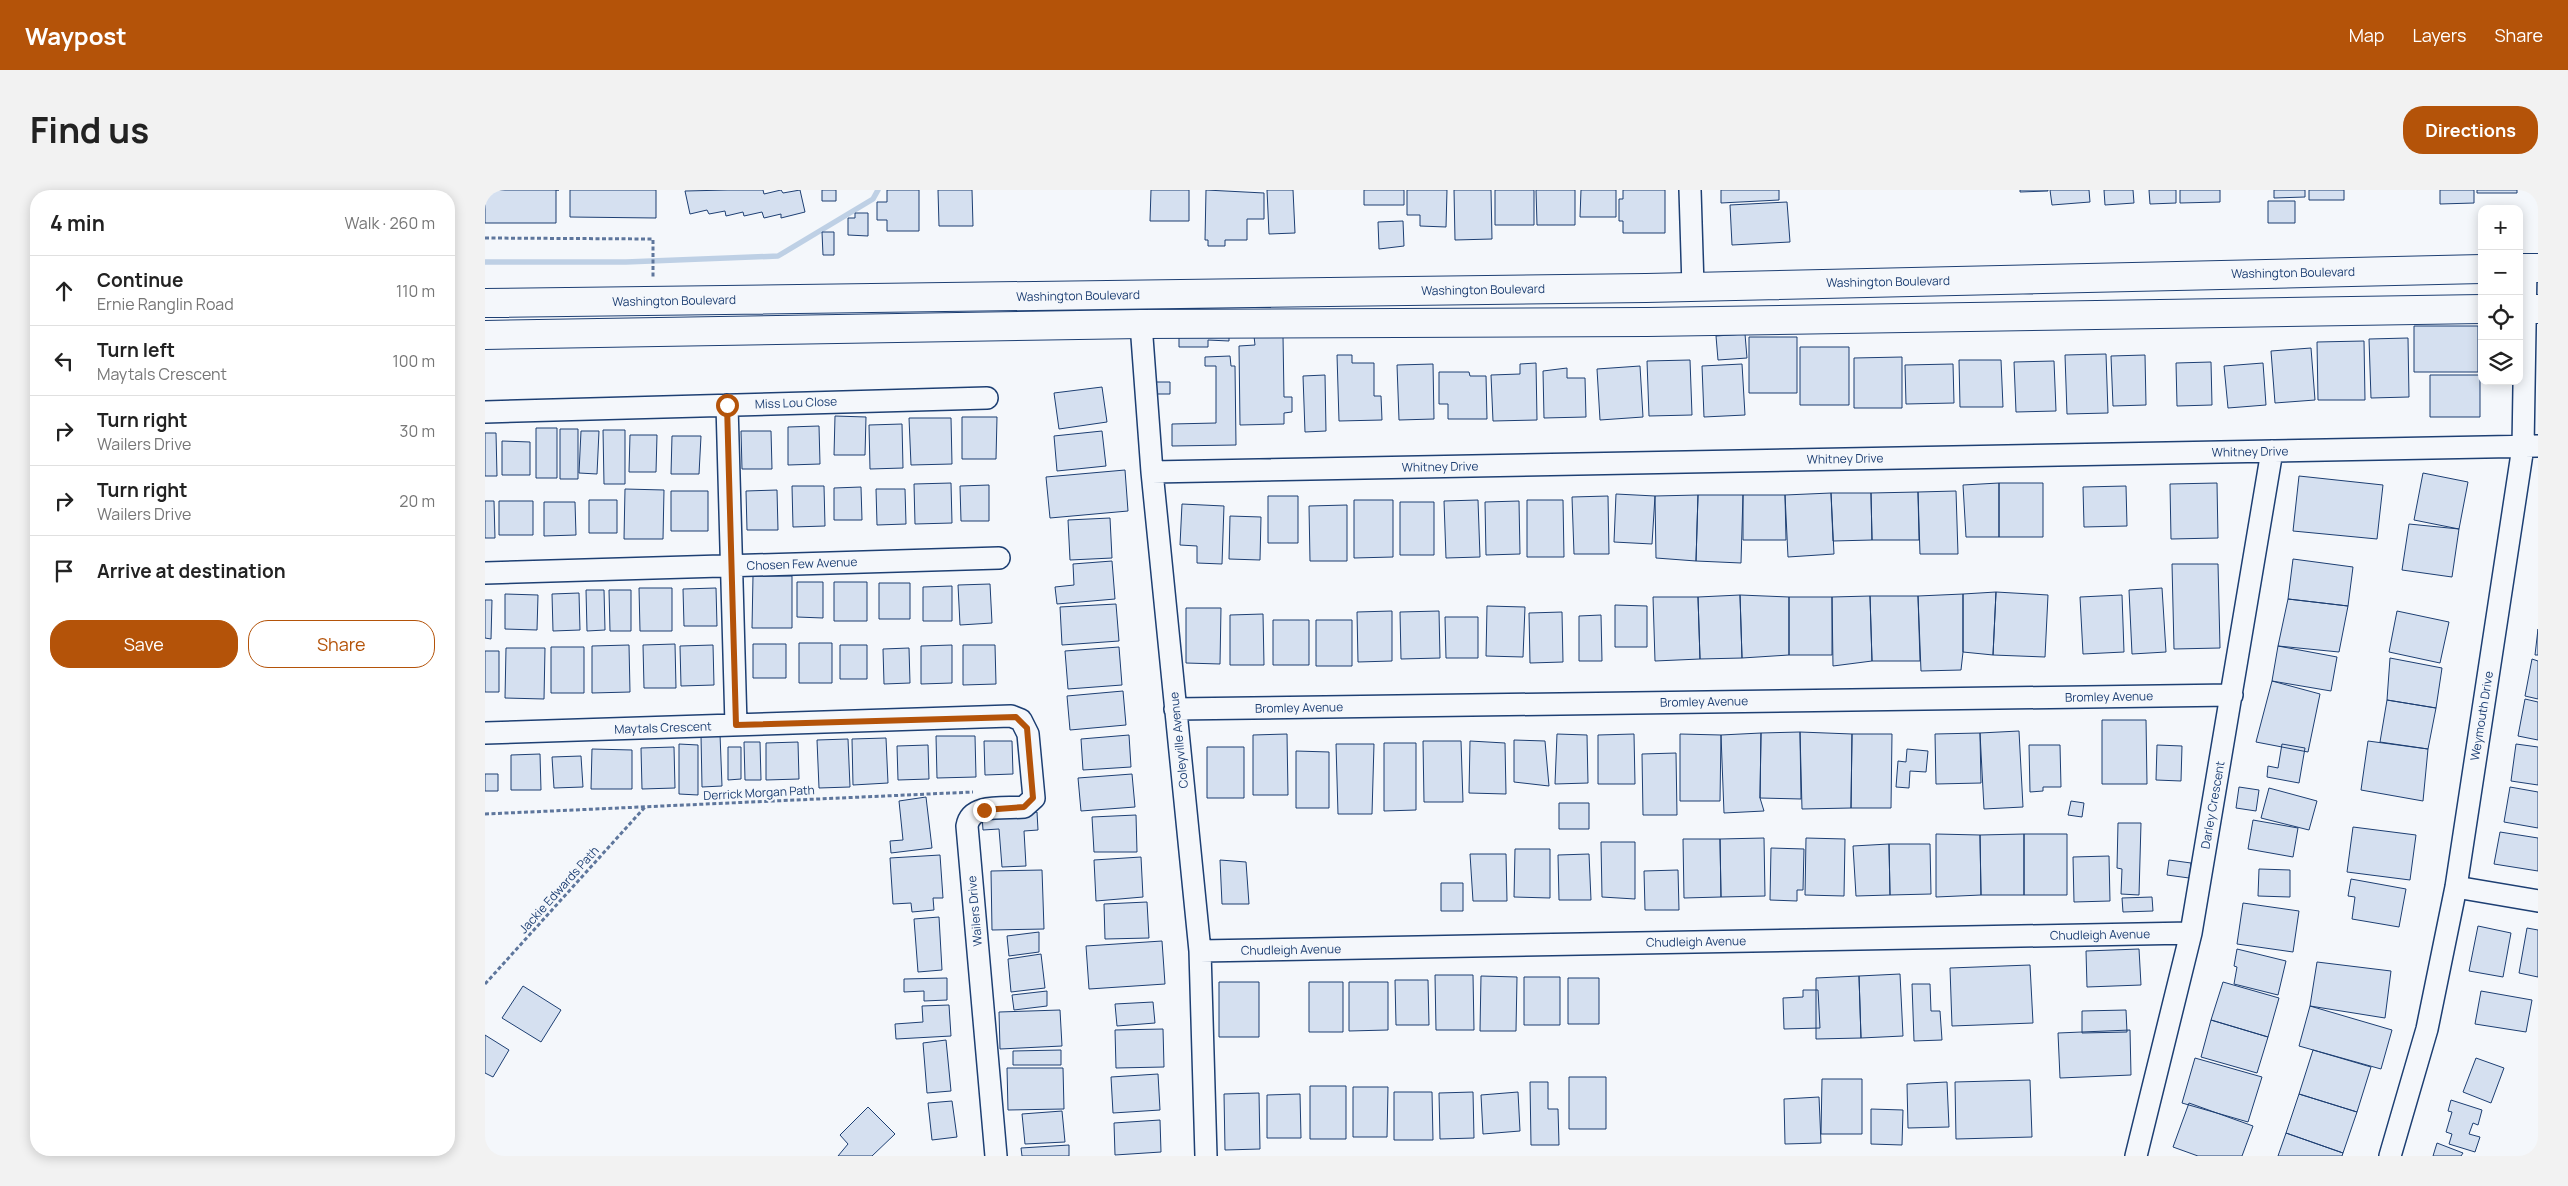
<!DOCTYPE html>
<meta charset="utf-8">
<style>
:root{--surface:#fff;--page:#f2f2f2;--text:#222;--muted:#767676;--line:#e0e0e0;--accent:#b45309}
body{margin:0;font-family:Manrope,sans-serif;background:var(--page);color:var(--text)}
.controls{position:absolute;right:15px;top:15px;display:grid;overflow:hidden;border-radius:10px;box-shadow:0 2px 12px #0003}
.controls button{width:45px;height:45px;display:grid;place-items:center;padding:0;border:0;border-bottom:1px solid var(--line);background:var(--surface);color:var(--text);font:25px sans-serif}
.stop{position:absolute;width:15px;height:15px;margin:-11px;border:4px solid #b45309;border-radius:50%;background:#fff}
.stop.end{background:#b45309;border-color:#fff;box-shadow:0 1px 5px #0008}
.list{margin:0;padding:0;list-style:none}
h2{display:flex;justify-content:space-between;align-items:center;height:65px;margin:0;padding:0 20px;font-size:21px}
h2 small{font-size:16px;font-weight:400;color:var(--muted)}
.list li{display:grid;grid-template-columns:32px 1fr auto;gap:15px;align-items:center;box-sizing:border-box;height:70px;padding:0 20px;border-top:1px solid var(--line)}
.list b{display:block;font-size:19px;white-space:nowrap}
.list p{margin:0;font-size:16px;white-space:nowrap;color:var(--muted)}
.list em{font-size:16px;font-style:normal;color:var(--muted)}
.actions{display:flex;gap:10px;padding:15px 20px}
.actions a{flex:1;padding:11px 0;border:1px solid var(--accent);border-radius:20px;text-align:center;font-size:18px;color:var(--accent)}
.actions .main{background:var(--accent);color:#fff}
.icon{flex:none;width:28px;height:28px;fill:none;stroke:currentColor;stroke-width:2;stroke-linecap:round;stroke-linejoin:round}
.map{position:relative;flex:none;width:2053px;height:966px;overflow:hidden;border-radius:20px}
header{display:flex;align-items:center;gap:30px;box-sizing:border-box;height:70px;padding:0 25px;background:var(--accent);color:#fff}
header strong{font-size:24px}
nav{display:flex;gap:28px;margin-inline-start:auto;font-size:18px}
.intro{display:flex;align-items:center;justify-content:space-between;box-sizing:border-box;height:120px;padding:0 30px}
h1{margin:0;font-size:35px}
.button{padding:12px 22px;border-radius:20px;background:var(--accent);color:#fff;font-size:18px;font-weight:700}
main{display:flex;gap:30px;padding:0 30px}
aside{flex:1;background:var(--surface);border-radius:20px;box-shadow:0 2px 12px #0003}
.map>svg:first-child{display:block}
</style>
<header>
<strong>Waypost</strong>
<nav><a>Map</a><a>Layers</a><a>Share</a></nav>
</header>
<div class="intro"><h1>Find us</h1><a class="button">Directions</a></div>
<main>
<aside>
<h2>4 min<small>Walk · 260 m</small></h2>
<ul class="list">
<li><svg class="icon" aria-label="ahead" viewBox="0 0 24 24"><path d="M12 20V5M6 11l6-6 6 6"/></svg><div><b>Continue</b><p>Ernie Ranglin Road</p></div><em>110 m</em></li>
<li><svg class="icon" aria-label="left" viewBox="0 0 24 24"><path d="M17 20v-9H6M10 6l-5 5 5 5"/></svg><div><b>Turn left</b><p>Maytals Crescent</p></div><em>100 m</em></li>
<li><svg class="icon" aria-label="right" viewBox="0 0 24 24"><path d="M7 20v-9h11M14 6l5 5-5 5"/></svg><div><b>Turn right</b><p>Wailers Drive</p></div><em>30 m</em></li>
<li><svg class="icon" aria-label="right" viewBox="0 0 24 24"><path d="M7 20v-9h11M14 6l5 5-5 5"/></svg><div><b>Turn right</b><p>Wailers Drive</p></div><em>20 m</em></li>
<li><svg class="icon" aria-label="arrive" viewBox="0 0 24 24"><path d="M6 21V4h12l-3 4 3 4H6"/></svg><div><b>Arrive at destination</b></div></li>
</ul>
<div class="actions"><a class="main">Save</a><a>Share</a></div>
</aside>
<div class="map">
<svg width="2053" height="966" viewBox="0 0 2053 966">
<rect width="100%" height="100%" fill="#f4f7fb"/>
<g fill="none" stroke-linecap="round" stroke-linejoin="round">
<path stroke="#bed0e5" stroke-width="5.5" d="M1 72H141L293 66 388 9 393 0"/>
</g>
<path fill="#d5e0f0" stroke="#1d3f73" d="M0 0H74H71V33H0Z
M85 0H171V28L85 27Z
M243 0H278L279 4 296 0 298 3 315 0 320 22 296 28V24L279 28 277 22 259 26 258 22 241 26 240 21 224 24 222 20 205 24 200 1Z
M337 0H351V11H337Z
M402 0H434V41H402V30H392V12H402Z
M453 0H487L488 36H454Z
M666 0H704V31H665Z
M721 0 779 3V29H762V50H740V56H723V50H720Z
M782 0H808L810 43 784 44Z
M879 0H919V15H879Z
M922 0H962L961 37 935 36V25H922Z
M969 0H1006L1007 49 970 50Z
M1010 0H1049V35H1010Z
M1051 0H1090V35H1052Z
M1096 0H1131V27H1095Z
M1138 0H1180V43H1138V31H1134V9H1138Z
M1236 0H1294V10L1236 13Z
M1535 0H1563V1L1535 2Z
M1565 0H1604L1605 12 1567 15Z
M1619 0H1648L1649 13 1620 15Z
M1664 0H1691V13L1665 14Z
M1695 0H1735V12L1695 13Z
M1789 0H1820V7L1789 8Z
M1824 0H1859V10H1824Z
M1955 0H1989V13L1955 14Z
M1992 0H2032V3H1992Z
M1783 11H1810V33H1783Z
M1302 12 1305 52 1247 55 1245 15Z
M370 23H383V46L363 45V28H370Z
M918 31 919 56 894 59 893 32Z
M337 42H349V65H338Z
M1929 136H1993V182H1929Z
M694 143H744V151L723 150V157H694Z
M1260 144 1262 168 1233 170 1231 146Z
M769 146H798L799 207H807V222L799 223V234L755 235 754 156 770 155Z
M1264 147H1312V203H1264Z
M1923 148 1924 207 1886 208 1884 149Z
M1879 151 1880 210H1833L1832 152Z
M1315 157H1364V215H1315Z
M1826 158 1830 210 1790 213 1786 161Z
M1621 164 1623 223 1582 224 1580 165Z
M852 165H867V173H889V206H896L897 230 854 231Z
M1660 165 1661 215 1628 216 1626 166Z
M745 166 746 176H750L751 255 687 256V234L731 233V176H720V167Z
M1417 167V218H1369V168Z
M1205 170 1207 225 1164 226 1162 171Z
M1474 170H1516L1518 217H1475Z
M1569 171 1571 221 1531 222 1529 172Z
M1726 172 1727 215 1692 216 1691 173Z
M1051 173 1052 230 1008 231 1006 185 1035 184V174Z
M1778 173 1781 215 1743 218 1739 176Z
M948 174 949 229 914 230 912 175Z
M1257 174 1260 225 1219 227 1217 176Z
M1468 174 1469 213 1421 214 1420 175Z
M1155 176 1158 227 1115 230 1112 179Z
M1082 178V188H1100L1101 227 1059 228 1058 181Z
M954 182H984L985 186H1001L1002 229H963V214H954Z
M840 185 841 241 820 242 818 186Z
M1945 185H1995V227H1945Z
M671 192H685V204H671Z
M617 197 622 232 574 239 569 203Z
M350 226 381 227 380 265H349Z
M477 227H512L511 269H477Z
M424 228H466L467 274 426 275Z
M417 234 418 278 385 279 384 235Z
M334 236 335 274 303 275V237Z
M51 238H72V288H51Z
M75 239H93V289H75Z
M118 240H140V294H119Z
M96 241H114L112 284 94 283Z
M256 241H286L287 279H257Z
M617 241 621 276 572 281 569 246Z
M0 243H11L12 286H0Z
M145 245H172L171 282H144Z
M187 246H216L214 284H186Z
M17 251 45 252V285H17Z
M640 280 643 321 565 328 561 287Z
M1938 283 1983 292 1974 339 1929 330Z
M1814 286 1898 295 1892 349 1808 341Z
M466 293 467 333 430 334 429 294Z
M1514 293V347H1481L1478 295Z
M1514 293H1558V347H1514Z
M1732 293 1733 348 1686 349 1685 294Z
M504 295V331H476L475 296Z
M307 296H339L340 336 308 337Z
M1641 296 1642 336 1599 337 1598 297Z
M376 297 377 330H349V298Z
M140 299 179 300 178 349H139Z
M391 299H420L421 334 392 335Z
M292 300 293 340H262L261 301Z
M186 301H223V341H186Z
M1471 301 1473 364H1435L1433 302Z
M1433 302 1434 350H1387L1386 303Z
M1346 303 1349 364 1303 367 1300 305Z
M1346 303H1386L1387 350 1348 351Z
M1131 304 1170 306 1167 354 1129 352Z
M1213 305 1211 371 1171 368 1170 306Z
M1213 305H1258L1256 373 1211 371Z
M1258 305H1300L1301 350H1258Z
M783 306H813V353H783Z
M1123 306 1124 364H1089L1087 307Z
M104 310H132V343H104Z
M869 310H908V367L869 368Z
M993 310 995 367 961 368 959 311Z
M1042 310H1078L1079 367H1042Z
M0 311H9L10 348H0Z
M14 311H48V345H14Z
M1034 311 1035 364 1001 365 1000 312Z
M59 312H90L91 345 59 346Z
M915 312H949V365H915Z
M697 314 739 316 737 374 712 373V356L695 355Z
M862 315V371H825L824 316Z
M745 326 776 327 775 370 744 369Z
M625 328 627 368 585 370 583 330Z
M1924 334 1974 339 1967 387 1917 380Z
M1808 369 1868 377 1863 416 1803 409Z
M627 371 630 409 572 414 570 397 589 395 588 374Z
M1687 374H1733L1735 458 1689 459Z
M268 386H307V438H267Z
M312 392H338V428L312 427Z
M349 392H382V431H349Z
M394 393H425V429H394Z
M505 394 507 433 475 435 473 395Z
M467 396V431H438V397Z
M154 398H187V441H155Z
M231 398 232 436H199L198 399Z
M1677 398 1681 462 1647 464 1644 400Z
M101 400H119L120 440 102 441Z
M124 400H146V441H125Z
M1511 402 1508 465 1478 462V404Z
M1511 402 1563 405 1560 467 1508 465Z
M94 403 95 440 68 441 67 404Z
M20 404 53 405 52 440 20 439Z
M1478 404V462L1476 480 1436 481 1433 406Z
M1255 405 1257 468 1215 469 1213 407Z
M1255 405 1304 407V465L1257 468Z
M1637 405 1639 462 1598 464 1595 407Z
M1385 406 1387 471 1348 476 1347 407Z
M1385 406H1433L1435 471H1387Z
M1168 407H1213L1215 469 1170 471Z
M1304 407H1347V465H1304Z
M1803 409 1863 416 1854 462 1793 456Z
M0 410H7L6 449 0 448Z
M631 414 634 451 577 455 575 417Z
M1130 415 1162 416V457H1130Z
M1002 416 1040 417 1038 467 1001 466Z
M701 418H736L735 474 701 473Z
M907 421V471L873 472 872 422Z
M954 421 955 468 916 469 915 422Z
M1912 421 1964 432 1955 473 1904 462Z
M1077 422 1078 472 1045 473 1044 423Z
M778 424 779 475H745V425Z
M1116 425 1117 471H1094V426Z
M960 427H993V468H961Z
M788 430H824V475H788Z
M831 430H867V476H831Z
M2053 439V465H2050Z
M314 453H347V493H314Z
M190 454 191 498H159L158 455Z
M268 454H301V488H268Z
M144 455 145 502 107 503V456Z
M228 455 229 495 196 496 195 456Z
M355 455H382V489H355Z
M467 455V493L436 494V456Z
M478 455H510L511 494 478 495Z
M1793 456 1852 467 1846 501 1787 491Z
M66 457H99V503H66Z
M634 457 637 495 583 499 580 461Z
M21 458H60L59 509 20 508Z
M424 458 425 493 399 494 398 459Z
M0 461H14V502H0Z
M1905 468 1957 478 1951 518 1902 510Z
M2047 469 2053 471V509L2040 506Z
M1787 491 1835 504 1823 562 1771 552Z
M638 501 641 535 585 540 582 506Z
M2040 509 2053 512V550L2033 546Z
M1902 510 1951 518 1943 559 1895 552Z
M1617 530H1661L1662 594H1617Z
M1534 541 1538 617 1499 619 1495 543Z
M1315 542 1316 609 1275 608 1276 543Z
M1315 542 1367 544 1366 618 1317 619Z
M1276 543 1275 608 1279 621 1239 623 1236 545Z
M1495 543 1496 593 1451 594 1450 544Z
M235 544 237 596 217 597 216 545Z
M802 544 803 605H768V545Z
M1072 544 1102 545 1103 593 1070 594Z
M1149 544 1150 594H1113V545Z
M1195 544 1236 545 1235 611H1195Z
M1367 544H1407L1406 618H1366Z
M644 545 646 577 598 580 596 549Z
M451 546H490L491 587 452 588Z
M401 548 403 593 368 595 367 549Z
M363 549 365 597 334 598 332 550Z
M1029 550 1060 551 1064 596 1029 592Z
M499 551H527L528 584 500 585Z
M938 551H976L978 612H939Z
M985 551 1020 553 1021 604 984 603Z
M1883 551 1943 559 1938 611 1876 600Z
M259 552H275L276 590H260Z
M313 552 314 589 281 590V553Z
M899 553H931V620L899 621Z
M194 554 213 555V605L194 604Z
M851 554H889L887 624H853Z
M1797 554 1820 558 1814 593 1782 587 1783 576 1793 578Z
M2031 554 2053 557V595L2026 591Z
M443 555 444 589 413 590 412 556Z
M1544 555H1575L1576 597H1558V601L1545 602Z
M1672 555 1697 556 1696 591 1671 590Z
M189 557 190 598 157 599 156 558Z
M243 557H256V589L243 590Z
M722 557H759V608H722Z
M107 559 147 560V599H106Z
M1422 559 1443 561 1441 582 1425 581 1424 598 1411 597 1413 571 1421 572Z
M811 561 844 562V618H811Z
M1191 563 1192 625H1158L1157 564Z
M55 564 56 600H26V565Z
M96 566 98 597 69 598 67 567Z
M0 584H13V601H0Z
M647 584 650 617 596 621 593 588Z
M1754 597 1774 600 1771 621 1751 618Z
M2025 597 2053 602V638L2019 632Z
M1784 598 1832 611 1824 640 1776 628Z
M441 607 447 658 406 663 405 651 418 650 414 611Z
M1586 611 1599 613 1597 627 1583 625Z
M1074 613H1104V639H1074Z
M552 622 553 640 539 641 541 676 517 677 514 639 498 640 497 626Z
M651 625 652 662H609L607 627Z
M1768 630 1813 638 1808 667 1763 659Z
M1633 633H1656L1654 705 1636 704 1637 679 1632 678Z
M1868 637 1931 645 1925 690 1862 682Z
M2015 642 2053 648V681L2009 674Z
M1451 644 1495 645 1496 705 1451 707Z
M1539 644V705H1496L1495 645Z
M1539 644H1582V705H1539Z
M1279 648 1280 706 1236 707 1235 649Z
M1321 648 1360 649 1359 706 1320 705Z
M1198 649H1235L1236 707 1199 708Z
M1116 652H1150V709L1117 707Z
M1404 654 1405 705 1371 706 1368 656Z
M1404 654H1445L1446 704 1405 705Z
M1286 658 1319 659 1318 700H1312V711L1285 710Z
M1030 659H1065V708L1029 707Z
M985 664H1021L1022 711H988Z
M1104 664 1106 710H1074L1073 665Z
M455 665 458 708H448L449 720 427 722 426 713 408 714 405 668Z
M1624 666 1625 711 1589 712 1588 667Z
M656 667 658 707 611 711 609 670Z
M735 670 761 672 764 714H737Z
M1684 670 1706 673 1704 688 1682 685Z
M1774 679 1805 680V707L1773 706Z
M557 680 559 739 507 740 506 681Z
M1193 680 1194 720H1160L1159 681Z
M1866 689 1921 699 1914 737 1867 729 1870 707 1863 706Z
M956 693H978V721H956Z
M1667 707 1668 721 1638 722 1637 708Z
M662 712 664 748 620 749 619 714Z
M1758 713 1814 721 1808 762 1752 754Z
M454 727 457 780 433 782 429 729Z
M1993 736 2026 743 2018 787 1984 781Z
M2042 738 2053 740V787L2034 783Z
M554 742V762L524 766 522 746Z
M677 751 680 794 604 799 601 756Z
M1654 759 1656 795 1602 797 1601 761Z
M1752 759 1801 771 1793 805 1749 794 1752 777 1749 776Z
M556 764 560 798 526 802 523 769Z
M1832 772 1906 781 1900 828 1825 816Z
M1545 775 1548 833 1467 836 1465 778Z
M1415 784 1418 846 1376 848 1374 786Z
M950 785H988L989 840H951Z
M996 786 1032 787 1031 841H995Z
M1374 786 1376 848 1331 849V788Z
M1039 787H1075V835H1039Z
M462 788V810L439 811V801L419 802V789Z
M1083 788H1114V834H1083Z
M910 790H943L944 835H911Z
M734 792H774V847H734Z
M824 792H858V842H824Z
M864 792H903V840L864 841Z
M1738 792 1794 808 1783 847 1726 830Z
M1427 794H1445L1446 821H1455L1457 850 1429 851Z
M38 796 76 820 56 852 17 828Z
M1318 800H1333L1335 838 1299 839 1298 808 1318 807Z
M562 801V816L529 820 527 805Z
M1996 801 2047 810 2041 842 1990 834Z
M668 812 670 833 632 836 630 814Z
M464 815 466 846 411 849 410 834 438 832 437 816Z
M1825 816 1907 840 1896 879 1814 856Z
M575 820 577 856 515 859 514 822Z
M1641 820 1642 842 1597 843V821Z
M1726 830 1783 847 1772 883 1716 867Z
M678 839 679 877 631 878 630 840Z
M1645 840 1646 885 1575 888 1573 843Z
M0 845 24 860 8 887 0 883Z
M461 850 466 901 442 903 438 853Z
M576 860V875H528V861Z
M1828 860 1886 877 1872 922 1814 904Z
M1710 868 1777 887 1763 932 1697 913Z
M1991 868 2019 878 2006 913 1978 902Z
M522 878H578L579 919 523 920Z
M673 884 675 920 628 923 626 887Z
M1084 887H1121V939H1084Z
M1337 889H1377V944H1336Z
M1545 890 1547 947 1471 949 1470 892Z
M1045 892H1063V919H1073L1074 955H1046Z
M1462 892 1464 937 1423 938 1422 894Z
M825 896H861V949H825Z
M868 897H903L902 947H868Z
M909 902H947L948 950H909Z
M988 902 989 948 955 949 954 903Z
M1033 902 1035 941 998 944 996 905Z
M774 903 775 959 740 960 739 904Z
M815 904 816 948H782V905Z
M1814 904 1872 922 1858 963 1801 943Z
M1334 907 1336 953 1300 954 1299 909Z
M1966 910 1997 920 1993 935 1988 933 1984 944 1995 947 1990 962 1964 954 1967 944 1961 942 1967 922 1963 921Z
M467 911 472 947 447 950 443 913Z
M1704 913 1768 936 1757 966H1713L1688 957Z
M383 917 410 944 387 966H353L363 954 355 945Z
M1386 919 1418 920 1417 955 1386 954Z
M577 921 580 952 540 954 537 924Z
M675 930 676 962 630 965 629 933Z
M1801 943 1858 963 1857 966H1793Z
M1952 953 1978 963 1976 966H1948Z
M584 955V966H537L536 958Z"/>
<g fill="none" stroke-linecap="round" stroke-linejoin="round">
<g stroke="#1d3f73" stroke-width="24">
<path id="minor" d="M1205 0 1208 97
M656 134 667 282 715 761 721 966
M242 215 251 535
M0 222 502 208
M667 282 2053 256
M0 383 514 368
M690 519 1747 505
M0 543 526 526 536 530 543 544 549 608 539 617C521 619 486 612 482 636L511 966
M1971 697 2053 711
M715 761 1706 743
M1651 966 1706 743 1787 261
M1905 966 1942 839 1971 697 2038 257 2041 78"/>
</g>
<g stroke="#1d3f73" stroke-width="30">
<path id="highway" d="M2034 78H2053
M0 113 1161 98 1997 79
M2034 119H2053
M0 145 656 134 1162 132 1997 119"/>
</g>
<path stroke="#5e769c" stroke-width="3" stroke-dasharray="4 2.5" stroke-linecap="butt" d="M0 48 168 49V89
M0 624 488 602
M0 794 160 617
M0 960 3 966"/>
<use href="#minor" stroke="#f4f7fb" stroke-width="21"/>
<use href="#highway" stroke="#f4f7fb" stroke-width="28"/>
</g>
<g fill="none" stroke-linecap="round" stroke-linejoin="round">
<path stroke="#b45309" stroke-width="6" d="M242 215 251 535 531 527 542 538 548 608 539 617 499 620"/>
</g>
<g text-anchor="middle" stroke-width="4" stroke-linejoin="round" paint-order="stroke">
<g font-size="12" fill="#1d3f73" stroke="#f4f7fb">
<text transform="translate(1808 83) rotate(-1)" y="4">Washington Boulevard</text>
<text transform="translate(1403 92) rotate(-1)" y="4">Washington Boulevard</text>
<text transform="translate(998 100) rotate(-1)" y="4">Washington Boulevard</text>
<text transform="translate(593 106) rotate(-1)" y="4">Washington Boulevard</text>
<text transform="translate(189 111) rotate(-1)" y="4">Washington Boulevard</text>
<text transform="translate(311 213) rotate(-2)" y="4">Miss Lou Close</text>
<text transform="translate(1765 262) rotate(-1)" y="4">Whitney Drive</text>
<text transform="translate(1360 269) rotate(-1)" y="4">Whitney Drive</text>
<text transform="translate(955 277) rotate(-1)" y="4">Whitney Drive</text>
<text transform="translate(317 374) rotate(-2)" y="4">Chosen Few Avenue</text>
<text transform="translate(1624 507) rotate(-1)" y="4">Bromley Avenue</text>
<text transform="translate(1219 512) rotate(-1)" y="4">Bromley Avenue</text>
<text transform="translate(814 518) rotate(-1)" y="4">Bromley Avenue</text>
<text transform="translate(1997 526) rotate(-81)" y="4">Weymouth Drive</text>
<text transform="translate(178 538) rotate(-2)" y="4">Maytals Crescent</text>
<text transform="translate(694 550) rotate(-96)" y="4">Coleyville Avenue</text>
<text transform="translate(274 603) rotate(-3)" y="4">Derrick Morgan Path</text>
<text transform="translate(1728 615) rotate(-80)" y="4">Darley Crescent</text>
<text transform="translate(74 700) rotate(-48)" y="4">Jackie Edwards Path</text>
<text transform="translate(490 721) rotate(-95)" y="4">Wailers Drive</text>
<text transform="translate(1615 745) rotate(-1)" y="4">Chudleigh Avenue</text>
<text transform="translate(1211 752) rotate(-1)" y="4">Chudleigh Avenue</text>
<text transform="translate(806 760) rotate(-1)" y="4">Chudleigh Avenue</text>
</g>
</g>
</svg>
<div class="controls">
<button>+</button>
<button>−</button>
<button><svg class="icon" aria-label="locate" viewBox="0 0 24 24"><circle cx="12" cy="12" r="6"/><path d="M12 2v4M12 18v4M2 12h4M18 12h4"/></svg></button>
<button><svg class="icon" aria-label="layers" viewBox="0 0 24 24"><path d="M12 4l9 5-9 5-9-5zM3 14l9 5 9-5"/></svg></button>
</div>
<div class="stop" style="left:242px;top:215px"></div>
<div class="stop end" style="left:499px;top:620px"></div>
</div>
</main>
